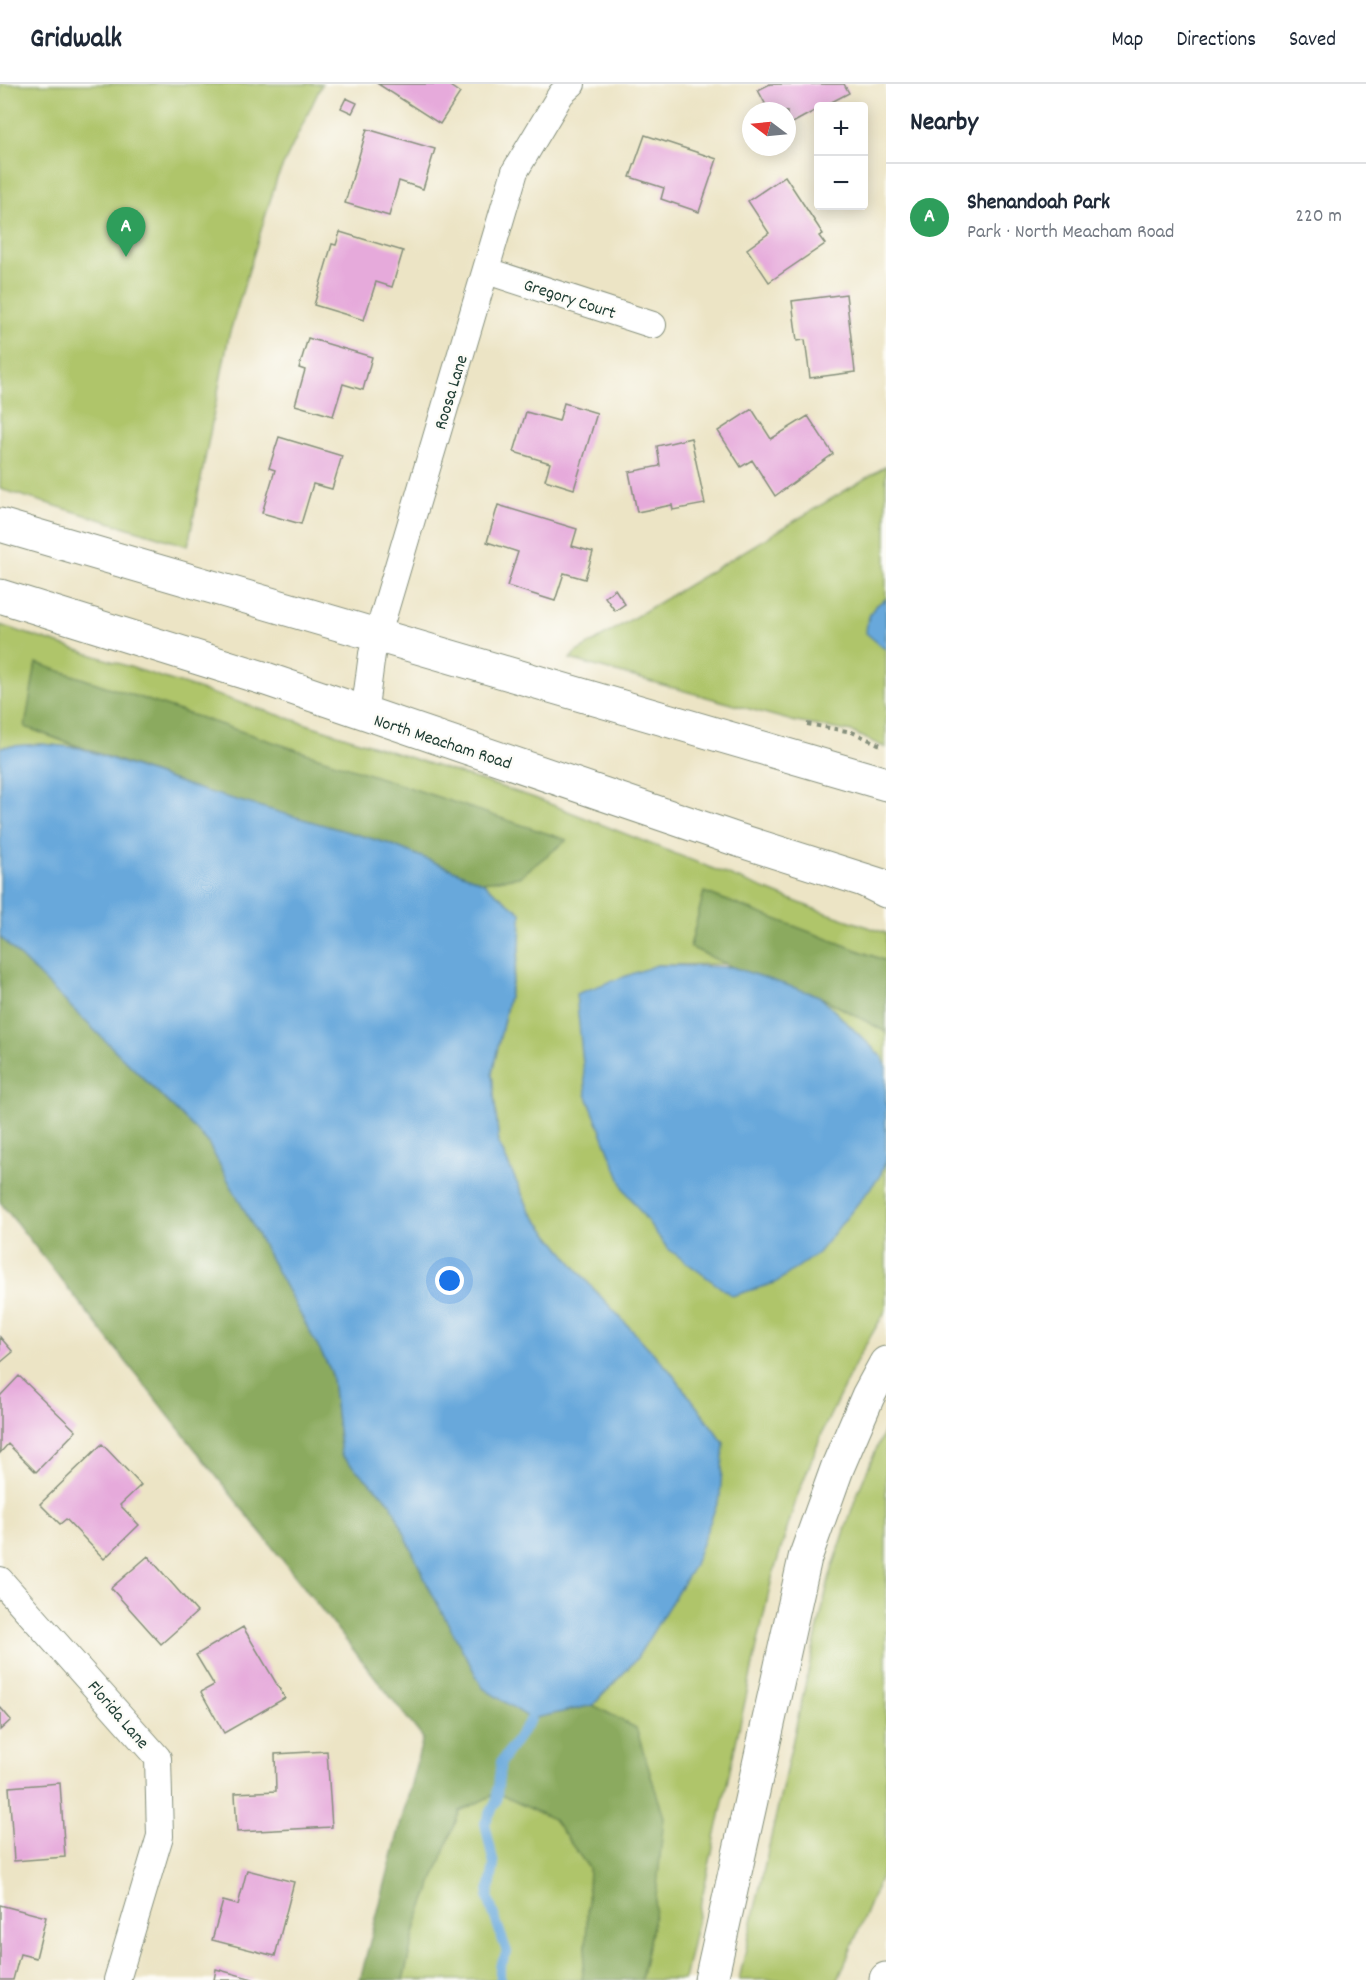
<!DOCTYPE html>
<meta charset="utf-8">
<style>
:root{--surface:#fff;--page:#f2f2f3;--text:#1f2937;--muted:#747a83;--line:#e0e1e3;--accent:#1f6fb2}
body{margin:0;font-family:Dekko,sans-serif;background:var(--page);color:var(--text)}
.controls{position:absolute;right:18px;top:18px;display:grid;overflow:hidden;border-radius:6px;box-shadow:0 3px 15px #0003}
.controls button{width:54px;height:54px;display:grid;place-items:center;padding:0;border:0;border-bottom:2px solid var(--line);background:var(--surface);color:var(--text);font:30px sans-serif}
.compass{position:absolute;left:742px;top:18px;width:54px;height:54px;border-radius:50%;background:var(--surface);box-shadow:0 3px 15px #0003;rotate:286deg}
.you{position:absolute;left:450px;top:1197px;width:21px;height:21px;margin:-15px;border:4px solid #fff;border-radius:50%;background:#1a73e8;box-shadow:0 0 0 9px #1a73e833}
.badge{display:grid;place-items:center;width:39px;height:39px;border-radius:50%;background:var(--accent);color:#fff;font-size:20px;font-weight:700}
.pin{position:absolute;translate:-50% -50px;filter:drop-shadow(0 2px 3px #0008)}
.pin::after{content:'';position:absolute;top:32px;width:21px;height:18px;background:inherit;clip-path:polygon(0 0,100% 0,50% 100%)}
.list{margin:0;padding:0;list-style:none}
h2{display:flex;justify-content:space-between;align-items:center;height:78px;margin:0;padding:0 24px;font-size:26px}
h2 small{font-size:20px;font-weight:400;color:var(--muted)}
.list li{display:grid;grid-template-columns:39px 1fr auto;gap:18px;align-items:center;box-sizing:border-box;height:108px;padding:0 24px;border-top:2px solid var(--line)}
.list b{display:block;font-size:22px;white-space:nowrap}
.list p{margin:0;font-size:20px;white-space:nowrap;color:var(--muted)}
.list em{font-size:20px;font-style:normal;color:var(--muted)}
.map{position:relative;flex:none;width:886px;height:1896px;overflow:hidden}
header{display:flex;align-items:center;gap:36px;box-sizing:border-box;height:84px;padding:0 30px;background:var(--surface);border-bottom:2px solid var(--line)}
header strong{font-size:28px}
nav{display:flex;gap:33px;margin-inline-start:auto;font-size:21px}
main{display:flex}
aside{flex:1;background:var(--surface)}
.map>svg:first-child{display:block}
</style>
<header>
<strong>Gridwalk</strong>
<nav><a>Map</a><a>Directions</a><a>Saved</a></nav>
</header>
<main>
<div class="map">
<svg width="886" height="1896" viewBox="0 0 886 1896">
<rect width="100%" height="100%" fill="#fdfcf7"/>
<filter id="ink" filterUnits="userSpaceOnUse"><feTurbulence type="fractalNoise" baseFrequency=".0167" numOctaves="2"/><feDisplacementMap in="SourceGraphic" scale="12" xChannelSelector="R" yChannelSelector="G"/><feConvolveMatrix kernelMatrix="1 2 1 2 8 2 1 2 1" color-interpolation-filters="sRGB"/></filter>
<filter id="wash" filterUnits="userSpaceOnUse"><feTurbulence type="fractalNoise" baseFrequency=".008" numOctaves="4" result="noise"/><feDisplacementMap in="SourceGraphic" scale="24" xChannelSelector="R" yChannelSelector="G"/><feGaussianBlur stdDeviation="1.35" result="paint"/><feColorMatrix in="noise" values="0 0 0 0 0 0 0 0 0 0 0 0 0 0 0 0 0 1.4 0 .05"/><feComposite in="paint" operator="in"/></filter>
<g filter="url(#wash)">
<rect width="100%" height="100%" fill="#ece4c5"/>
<path fill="#afc56a" stroke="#67814f" stroke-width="1.5" d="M0 0H322L277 94 229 251 188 462 0 405Z
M886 382V664L852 648 796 638 570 575 575 569Z
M0 541 535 714 812 824 886 849V877L704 808 690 862 726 880 657 881 880 1092 886 1076V1226L859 1272 825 1342 797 1413 772 1494 684 1896H641L654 1833 636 1644 593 1621 635 1577 724 1359 670 1287 590 1201 530 1127 499 1060 492 990 520 863 521 829 482 798 519 793 566 756 36 579 26 643 80 664 41 660 0 663Z
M819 912 886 948V984L882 973Z
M886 1342V1780L838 1896H739L829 1495 856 1413Z
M497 1709 553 1735 589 1784 586 1864 582 1896H403L417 1838 460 1727Z"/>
<path fill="#8baa5e" stroke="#557449" stroke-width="1.5" d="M36 579 567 756 519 793 482 798 390 760 201 706 25 643Z
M704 808 886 877V948L819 912 732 883 690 863Z
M0 853 207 1057 331 1287 341 1371 391 1419 428 1502 483 1604 531 1635 593 1621 636 1644 664 1733 654 1833 641 1896H582L586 1864 589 1784 553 1735 497 1709 460 1727 417 1838 403 1896H360L423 1654 0 1118Z"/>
<path fill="#67a8db" stroke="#437288" stroke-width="1.5" d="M886 515V566L866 549C867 532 871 523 886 515Z
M41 660 80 664 201 706 390 760 482 798 521 829 520 862 492 990 499 1060 530 1127 590 1201 670 1287 724 1359 720 1412 693 1483 635 1577 593 1621 531 1635 483 1604 428 1502 391 1419 341 1371 331 1287 207 1057 0 853V663Z
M657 881 732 883 819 912 882 973 886 984V1076L880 1092 818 1169 775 1199 732 1212 667 1164 624 1105 586 1010 576 910Z"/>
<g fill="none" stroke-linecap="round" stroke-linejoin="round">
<path stroke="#67a8db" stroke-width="10" d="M500 1896V1883L507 1868 488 1814 494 1781 485 1739 496 1718 501 1678 531 1635"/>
</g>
<g id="blocks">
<path fill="#e6aadb" d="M378 0H447L460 9 440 40Z
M770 0H844L849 9 824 22H818V25L787 42V27H769L758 6Z
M346 14 357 19 352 29 341 24Z
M367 45 435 65 423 105 399 97 389 132 345 119Z
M645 51 717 75 699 128 661 115 664 104 630 93Z
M785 92 823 150 819 152 825 160 769 198 747 165 769 149 748 117Z
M340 148 403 167 392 203 376 198 364 236 314 221 332 160 336 161Z
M846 210 855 288 810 294 805 256 797 257 792 217Z
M308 254 372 273 363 306 343 300 333 332 295 321 305 286 299 284Z
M564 319 597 329 574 405 545 396 550 379 514 368 526 328 559 337Z
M752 325 771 355 808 332 833 370 775 412 752 376 741 383 718 347Z
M279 353 342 372 332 405 313 400 301 440 262 429 275 386 269 384Z
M691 354 705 420 673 426 672 421 637 428 629 388 660 382 657 362Z
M498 421 577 445 572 462 593 468 585 495 564 489 555 517 507 502 518 468 487 458Z
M615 505 625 520 615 527 605 513Z
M0 1253 13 1268 0 1279Z
M19 1292 76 1347 36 1388 8 1360 0 1369V1312Z
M102 1360 141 1401 120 1421 139 1441 104 1475 66 1435 60 1440 40 1420Z
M148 1472 197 1528 161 1560 111 1504Z
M243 1543 285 1614 224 1649 201 1608 214 1601 196 1571Z
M0 1623 11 1636 0 1646Z
M327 1667 332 1743 237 1748 235 1709 276 1707 275 1670Z
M60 1699 65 1773 14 1777 9 1703Z
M247 1786 294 1798 275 1872 212 1856 223 1817 238 1821Z
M0 1821 46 1833 36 1874 20 1870 13 1896H0Z
M216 1885 253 1895V1896H214Z"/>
</g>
</g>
<g filter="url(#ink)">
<use href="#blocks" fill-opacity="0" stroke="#86907c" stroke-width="1.5"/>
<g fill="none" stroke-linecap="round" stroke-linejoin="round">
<g stroke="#86907c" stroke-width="28">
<path id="minor" d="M487 187 653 241
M364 631 372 570 515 87 561 10 572 0
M0 1496 158 1674 160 1752 117 1896"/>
</g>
<g stroke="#86907c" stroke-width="35">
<path id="secondary" d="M0 441 886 700
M0 512 266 595 735 755 886 803"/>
</g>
<g stroke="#86907c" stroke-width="35">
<path id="motorway" d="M866 797 886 807
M711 1896 805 1474 838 1382 868 1312 886 1279
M886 1896V1895"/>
</g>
<path stroke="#86907c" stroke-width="4" stroke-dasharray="4.5 4.5" stroke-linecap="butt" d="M807 640 852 648 883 662"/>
<use href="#minor" stroke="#fff" stroke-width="26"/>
<use href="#secondary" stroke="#fff" stroke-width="33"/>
<use href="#motorway" stroke="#fff" stroke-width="33"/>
</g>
</g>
<g text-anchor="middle" stroke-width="5" stroke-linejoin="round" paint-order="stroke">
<g font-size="18" fill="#1f3d34" stroke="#fdfcf7">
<text transform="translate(570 214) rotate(18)" y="6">Gregory Court</text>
<text transform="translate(450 308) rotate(-73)" y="6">Roosa Lane</text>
<text transform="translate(443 657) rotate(18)" y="6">North Meacham Road</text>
<text transform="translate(119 1630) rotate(49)" y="6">Florida Lane</text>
</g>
</g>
</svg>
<div class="controls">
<button>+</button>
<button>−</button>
</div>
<svg class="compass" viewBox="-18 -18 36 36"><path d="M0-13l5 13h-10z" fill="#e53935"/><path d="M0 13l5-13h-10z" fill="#747a83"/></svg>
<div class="you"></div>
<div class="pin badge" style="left:126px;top:173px;background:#2e9e5b">A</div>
</div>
<aside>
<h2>Nearby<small></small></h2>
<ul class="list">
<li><span class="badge" style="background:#2e9e5b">A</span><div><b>Shenandoah Park</b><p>Park · North Meacham Road</p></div><em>220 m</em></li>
</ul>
</aside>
</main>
